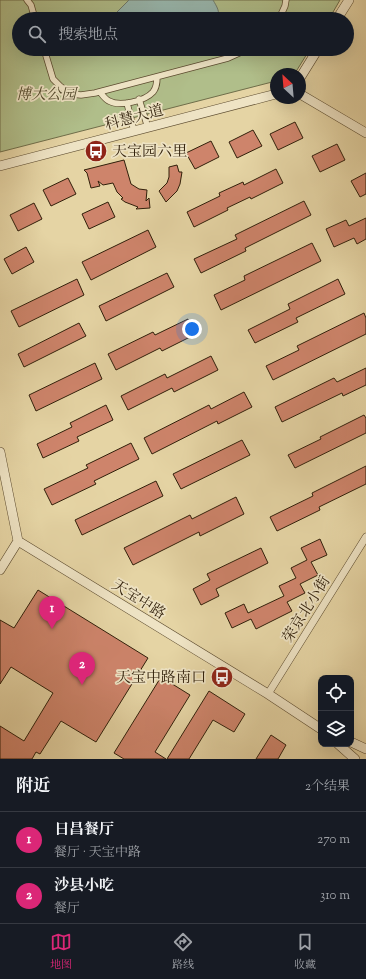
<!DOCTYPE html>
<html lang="zh">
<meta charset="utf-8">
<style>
:root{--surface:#171b24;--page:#242831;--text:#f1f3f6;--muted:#9ea1a6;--line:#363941;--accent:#db2777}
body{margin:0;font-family:"Sorts Mill Goudy","Noto Serif SC",serif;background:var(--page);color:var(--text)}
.controls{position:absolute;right:12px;bottom:12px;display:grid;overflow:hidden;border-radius:8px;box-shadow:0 4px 16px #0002}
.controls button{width:36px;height:36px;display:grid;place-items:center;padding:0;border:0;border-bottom:1px solid var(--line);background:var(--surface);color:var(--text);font:20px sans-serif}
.compass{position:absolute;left:270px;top:68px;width:36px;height:36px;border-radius:50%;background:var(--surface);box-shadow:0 4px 16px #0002;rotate:334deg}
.you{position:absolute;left:192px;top:329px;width:14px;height:14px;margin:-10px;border:3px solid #fff;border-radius:50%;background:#1a73e8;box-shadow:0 0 0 6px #1a73e833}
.badge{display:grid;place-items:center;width:26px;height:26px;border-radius:50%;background:var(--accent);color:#fff;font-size:13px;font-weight:700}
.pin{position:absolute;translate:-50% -33px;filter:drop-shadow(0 1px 2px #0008)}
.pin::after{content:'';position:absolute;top:21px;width:14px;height:12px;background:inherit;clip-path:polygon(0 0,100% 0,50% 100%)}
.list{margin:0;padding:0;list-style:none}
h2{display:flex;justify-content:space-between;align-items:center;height:52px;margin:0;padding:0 16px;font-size:17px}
h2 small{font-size:13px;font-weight:400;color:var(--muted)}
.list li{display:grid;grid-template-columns:26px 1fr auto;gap:12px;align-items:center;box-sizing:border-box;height:56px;padding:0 16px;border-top:1px solid var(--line)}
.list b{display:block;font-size:15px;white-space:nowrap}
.list p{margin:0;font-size:13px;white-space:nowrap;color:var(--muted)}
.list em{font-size:13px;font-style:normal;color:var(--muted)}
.icon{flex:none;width:22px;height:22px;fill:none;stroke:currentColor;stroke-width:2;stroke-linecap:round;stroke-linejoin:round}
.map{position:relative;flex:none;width:366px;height:759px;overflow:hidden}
.search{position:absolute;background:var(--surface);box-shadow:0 4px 16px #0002;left:12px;right:12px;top:12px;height:44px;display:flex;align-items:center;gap:10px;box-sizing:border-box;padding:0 14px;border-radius:22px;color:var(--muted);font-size:15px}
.sheet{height:164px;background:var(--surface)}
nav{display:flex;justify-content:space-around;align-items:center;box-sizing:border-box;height:56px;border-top:1px solid var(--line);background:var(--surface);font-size:11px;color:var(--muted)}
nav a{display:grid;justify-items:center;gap:2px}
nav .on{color:var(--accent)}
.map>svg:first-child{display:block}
</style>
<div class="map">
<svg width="366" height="759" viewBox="0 0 366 759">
<rect width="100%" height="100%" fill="#e5d4a4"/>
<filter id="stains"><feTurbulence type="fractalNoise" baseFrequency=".005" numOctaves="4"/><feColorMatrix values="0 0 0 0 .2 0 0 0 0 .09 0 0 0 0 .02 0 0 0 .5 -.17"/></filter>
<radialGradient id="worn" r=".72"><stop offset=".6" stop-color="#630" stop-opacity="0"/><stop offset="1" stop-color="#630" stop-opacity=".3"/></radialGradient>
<path fill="#b0be8a" stroke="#706e4a" d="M0 0H340L329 19H19V49H310L297 70 292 74H276V81L0 152Z"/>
<path fill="#98b7ae" stroke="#6e7a6c" d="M129 0H213C217 7 220 11 218 19H115L114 15Z"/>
<path fill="#ce846b" stroke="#301f0a" d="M295 122 303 138 278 150 270 134Z
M253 130 262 146 237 158 229 142Z
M211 141 219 157 195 169 186 153Z
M337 144 345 160 320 172 312 156Z
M124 160 131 184 139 189 147 190 146 201 149 198 150 208 136 209 138 207 125 202 121 199 123 198 117 192 113 183 103 185 98 181 100 186 91 188 87 173 84 170Z
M177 165 179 172H182L180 184 177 191 166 202 159 191 167 183 169 177V167Z
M276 169 283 183 251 199 250 197 227 208 228 210 194 227 187 212 220 196 219 193 243 182 244 185Z
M366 173V194L360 197 351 181Z
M68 178 76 194 51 206 43 190Z
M304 201 311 215 245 248 246 251 201 273 194 259 237 239 235 235Z
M108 202 115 217 89 229 82 214Z
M34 203 42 219 18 231 10 215Z
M366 218V239L357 244 354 238 334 247 326 229 346 220 349 226Z
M148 230 156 247 91 280 82 262Z
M312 243 321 261 221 310 214 295 245 280 244 276Z
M26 247 34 262 12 274 4 259Z
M167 273 174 287 106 321 99 306Z
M77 279 84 295 19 327 11 311Z
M338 279 345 294 296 318 298 322 255 343 248 330 290 309 288 304Z
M364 313 366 318V334L273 380 266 366 299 350 297 346Z
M188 319 196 334 162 351 160 348 116 370 108 354 153 332 155 335Z
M79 323 86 336 24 367 18 354Z
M211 356 218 370 174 392 172 388 128 410 121 396 165 374 167 378Z
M95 363 102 379 36 411 29 395Z
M366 368V385L343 396 342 393 282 422 275 407 334 378 337 382Z
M244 392 252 407 218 424 217 421 152 454 144 438 209 405 211 409Z
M106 405 113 420 77 437 79 441 43 458 37 444 72 427 70 423Z
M364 415 366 418V433L295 468 288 455 321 439 320 437Z
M242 440 250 455 181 489 173 474Z
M131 443 139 459 94 481 96 484 52 505 44 489 88 468 86 465Z
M366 466V484L319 507 320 510 277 531 270 517 313 496 312 493Z
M156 481 163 496 82 535 75 520Z
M236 497 244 514 200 536 199 532 133 565 124 548 190 515 192 519Z
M320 539 327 555 311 562 318 575 300 584 305 593 287 602 292 611 256 629 251 619 232 628 225 613 244 604 248 613 284 596 279 586 296 578 291 568 307 560 301 548Z
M261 548 268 563 216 589 219 596 201 605 193 589 210 580 207 574Z
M38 590 148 658 96 742 61 721 40 754 36 752 32 759H0V726L24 741 53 693 11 667 0 684V620L14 628Z
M161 677 190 695 155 752 166 759H124L114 753Z
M209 691 245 714 234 732 213 720 189 759H167Z
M271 735 286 745 278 759H256Z"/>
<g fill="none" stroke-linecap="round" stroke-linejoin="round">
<g stroke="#5d4c30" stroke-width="7">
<path id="pedestrian" d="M27 0 31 5 35 19
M279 19 285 6 286 0
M44 49 53 79 60 86 71 94 81 95 95 93 228 58 248 49
M100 92C103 96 105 99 109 101 120 107 145 101 153 92 157 87 157 82 157 77
M139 99 148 128
M127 103 134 131"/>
</g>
<g stroke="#5d4c30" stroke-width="8">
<path id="minor" d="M268 694 366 537"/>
</g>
<g stroke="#5d4c30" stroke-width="10">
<path id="tertiary" d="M337 19 349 0
M300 78 318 49
M300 94 366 133
M0 166 276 94
M0 452 18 541 268 694 321 729
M0 570 18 541
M351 742 366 749
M338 744 355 759"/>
</g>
<use href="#pedestrian" stroke="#eee3c4" stroke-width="5.5"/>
<use href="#minor" stroke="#eee3c4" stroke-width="7"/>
<use href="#tertiary" stroke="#eee3c4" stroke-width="9"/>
</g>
<defs>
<g id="bus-disc" transform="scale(1.15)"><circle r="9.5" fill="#8f2418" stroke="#eee3c4"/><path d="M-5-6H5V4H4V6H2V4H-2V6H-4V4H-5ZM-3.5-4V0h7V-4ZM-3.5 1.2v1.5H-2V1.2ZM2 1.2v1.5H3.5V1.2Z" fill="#fff"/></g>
</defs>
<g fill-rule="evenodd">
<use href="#bus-disc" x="96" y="151"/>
<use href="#bus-disc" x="222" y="677"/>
</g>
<g text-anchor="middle" stroke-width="3.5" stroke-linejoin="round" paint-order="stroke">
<g font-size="15" font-style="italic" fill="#50472a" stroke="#eee3c4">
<text x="46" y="99">博大公园</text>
</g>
<g font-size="15" fill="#301f0a" stroke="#eee3c4">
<text transform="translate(134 117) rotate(-15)" y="5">科慧大道</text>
<text transform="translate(139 599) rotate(32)" y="5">天宝中路</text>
<text transform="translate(306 609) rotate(-58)" y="5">荣京北小街</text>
</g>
<g font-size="15" fill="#301f0a" stroke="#eee3c4" text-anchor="start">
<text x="112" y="156">天宝园六里</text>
<text x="206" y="682" text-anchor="end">天宝中路南口</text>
</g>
</g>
<rect width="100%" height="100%" filter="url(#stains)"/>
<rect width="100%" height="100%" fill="url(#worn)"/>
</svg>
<div class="controls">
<button><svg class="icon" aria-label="locate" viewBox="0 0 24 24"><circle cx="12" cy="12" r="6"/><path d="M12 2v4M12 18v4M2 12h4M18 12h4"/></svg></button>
<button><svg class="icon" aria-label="layers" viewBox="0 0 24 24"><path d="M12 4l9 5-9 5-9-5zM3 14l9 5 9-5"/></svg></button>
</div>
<svg class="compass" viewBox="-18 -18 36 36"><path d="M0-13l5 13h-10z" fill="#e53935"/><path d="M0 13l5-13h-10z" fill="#9ea1a6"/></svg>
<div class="you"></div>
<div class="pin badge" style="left:52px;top:629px">1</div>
<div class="pin badge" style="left:82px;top:685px">2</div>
<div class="search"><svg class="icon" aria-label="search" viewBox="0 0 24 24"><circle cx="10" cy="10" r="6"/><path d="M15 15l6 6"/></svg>搜索地点</div>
</div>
<section class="sheet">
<h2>附近<small>2个结果</small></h2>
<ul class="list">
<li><span class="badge">1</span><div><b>日昌餐厅</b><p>餐厅 · 天宝中路</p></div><em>270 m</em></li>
<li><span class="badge">2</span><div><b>沙县小吃</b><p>餐厅</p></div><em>310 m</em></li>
</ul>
</section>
<nav>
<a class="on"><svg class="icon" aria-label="map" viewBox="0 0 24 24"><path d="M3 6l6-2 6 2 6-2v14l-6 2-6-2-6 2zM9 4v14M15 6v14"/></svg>地图</a>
<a><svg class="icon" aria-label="directions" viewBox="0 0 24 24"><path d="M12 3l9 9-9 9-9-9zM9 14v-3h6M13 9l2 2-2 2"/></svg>路线</a>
<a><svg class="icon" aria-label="saved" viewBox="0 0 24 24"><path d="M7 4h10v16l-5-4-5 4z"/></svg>收藏</a>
</nav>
